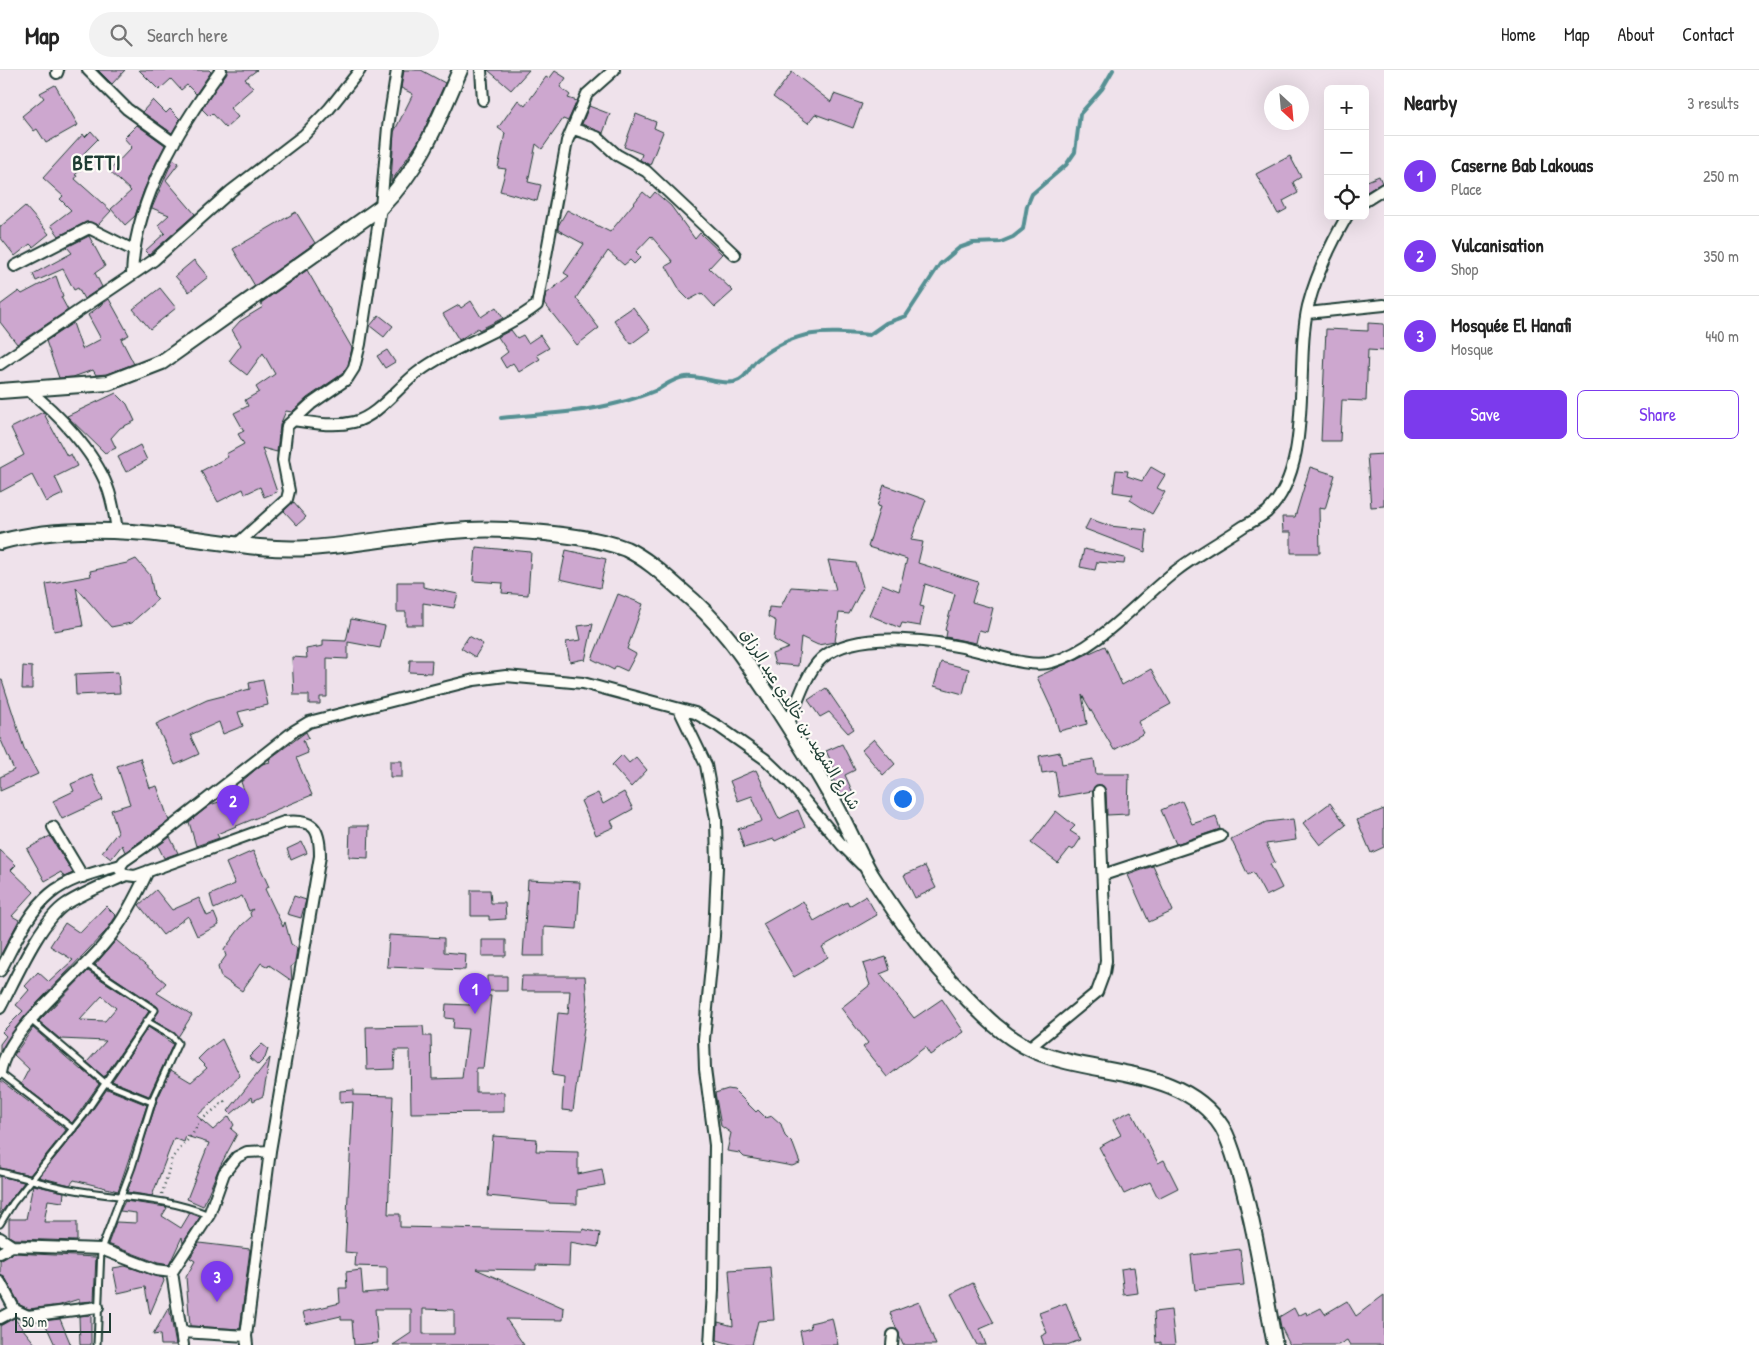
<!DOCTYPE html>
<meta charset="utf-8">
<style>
:root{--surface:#fff;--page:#f2f2f2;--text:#222;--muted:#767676;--line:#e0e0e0;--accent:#7c3aed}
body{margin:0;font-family:"Patrick Hand","Playpen Sans Arabic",sans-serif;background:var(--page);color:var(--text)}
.controls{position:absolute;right:15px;top:15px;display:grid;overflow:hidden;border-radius:8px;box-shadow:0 5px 20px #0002}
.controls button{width:45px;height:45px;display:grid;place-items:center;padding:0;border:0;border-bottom:1px solid var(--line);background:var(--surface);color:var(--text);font:25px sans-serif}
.compass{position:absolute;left:1264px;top:15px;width:45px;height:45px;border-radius:50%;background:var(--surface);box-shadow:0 5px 20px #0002;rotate:154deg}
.scale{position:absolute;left:15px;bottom:12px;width:96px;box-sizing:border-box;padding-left:5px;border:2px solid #1f3d34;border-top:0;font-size:14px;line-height:18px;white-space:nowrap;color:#1f3d34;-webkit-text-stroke:4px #fdfcf7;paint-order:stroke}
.you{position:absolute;left:902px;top:728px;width:18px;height:18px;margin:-12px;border:4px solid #fff;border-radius:50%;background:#1a73e8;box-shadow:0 0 0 8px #1a73e833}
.badge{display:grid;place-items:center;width:32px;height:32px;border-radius:50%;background:var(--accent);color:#fff;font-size:16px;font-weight:700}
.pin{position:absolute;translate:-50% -41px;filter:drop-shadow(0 1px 2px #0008)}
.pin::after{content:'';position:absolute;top:26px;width:18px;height:15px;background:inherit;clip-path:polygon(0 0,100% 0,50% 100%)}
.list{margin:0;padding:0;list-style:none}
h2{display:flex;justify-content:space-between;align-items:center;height:65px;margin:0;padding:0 20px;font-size:21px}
h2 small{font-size:16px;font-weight:400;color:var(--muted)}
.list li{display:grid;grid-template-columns:32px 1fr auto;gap:15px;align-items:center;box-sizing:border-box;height:80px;padding:0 20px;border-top:1px solid var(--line)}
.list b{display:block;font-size:19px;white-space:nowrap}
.list p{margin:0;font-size:16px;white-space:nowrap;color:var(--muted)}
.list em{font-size:16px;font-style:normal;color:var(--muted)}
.actions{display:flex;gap:10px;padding:15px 20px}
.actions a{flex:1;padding:11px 0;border:1px solid var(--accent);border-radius:8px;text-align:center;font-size:18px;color:var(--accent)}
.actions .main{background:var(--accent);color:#fff}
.icon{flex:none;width:28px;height:28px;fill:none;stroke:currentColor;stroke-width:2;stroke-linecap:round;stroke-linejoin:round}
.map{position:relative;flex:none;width:1384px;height:1275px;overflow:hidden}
header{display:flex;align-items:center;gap:30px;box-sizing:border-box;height:70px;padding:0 25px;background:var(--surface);border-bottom:1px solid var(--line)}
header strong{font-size:24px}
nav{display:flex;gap:28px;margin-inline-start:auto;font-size:18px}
.search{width:350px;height:45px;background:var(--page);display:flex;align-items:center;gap:12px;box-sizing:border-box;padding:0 18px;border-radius:28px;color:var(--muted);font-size:19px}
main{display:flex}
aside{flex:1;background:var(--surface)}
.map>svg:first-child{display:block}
</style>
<header>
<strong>Map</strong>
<div class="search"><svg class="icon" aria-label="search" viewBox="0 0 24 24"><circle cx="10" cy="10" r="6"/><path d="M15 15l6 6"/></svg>Search here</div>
<nav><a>Home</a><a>Map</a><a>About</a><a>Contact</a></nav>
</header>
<main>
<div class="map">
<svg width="1384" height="1275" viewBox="0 0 1384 1275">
<rect width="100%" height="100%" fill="#efe2eb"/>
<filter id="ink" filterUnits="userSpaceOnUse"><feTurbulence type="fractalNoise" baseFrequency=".02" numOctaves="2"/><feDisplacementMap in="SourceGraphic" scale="10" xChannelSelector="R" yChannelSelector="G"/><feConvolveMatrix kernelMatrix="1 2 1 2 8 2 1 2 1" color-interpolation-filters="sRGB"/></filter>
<g filter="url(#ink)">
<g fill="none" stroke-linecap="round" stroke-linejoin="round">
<path stroke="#549093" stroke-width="4" d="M501 348C540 344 580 343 618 333 631 330 645 325 657 320 666 315 674 308 685 307 701 305 718 315 734 312 747 309 749 296 758 289 797 259 823 261 869 265L886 253 906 246 940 194 959 178 973 173 1001 172 1013 167 1023 159 1027 136 1032 124 1066 95 1075 82 1080 44 1102 19 1113 0"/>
</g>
<path fill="#cda7cf" stroke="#1f3d34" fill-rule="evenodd" d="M98 0H125L112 14Z
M139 0H209L211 2 196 24 187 15 181 20 171 9 159 20Z
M228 0H257L245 9 253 18 230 38 238 47 226 58 212 43 209 46 202 39Z
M404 0H421L445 13 420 69 391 112 394 62 413 24 401 18Z
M488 0H529L511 20Z
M555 1 566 8 560 17 570 25 568 28 577 31 568 51 563 49 542 79 536 74 528 112 541 115 537 131 500 121 506 99 498 98 505 63 498 58 518 30 525 36 546 7 549 9Z
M792 2 831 32 834 24 862 34 853 58 815 44 808 53 773 27Z
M55 15 78 55 46 73 37 59 34 61 22 46 44 28 40 23Z
M153 30 166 43 170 39 180 49 172 63 142 42Z
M589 36 610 44 603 63 582 54Z
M636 44 656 52 654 58 663 62 650 95 640 90 642 84 624 77Z
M137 55 165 75 144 120 135 146 125 155 111 139 131 121 109 101 132 77 124 68Z
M91 61 98 69 83 84 90 91 75 105 77 106 75 109 111 141 98 155 86 152 59 166 51 155 71 140 60 129 63 126 43 108 83 64 85 67Z
M1290 86 1301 107 1293 112 1298 123 1283 131 1287 139 1278 144 1256 104Z
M173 89 179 93 166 110 195 144 149 185 145 181 165 163 158 155 169 145 152 138Z
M1379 106 1382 113 1365 123V112Z
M643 122 650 128 655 122 671 136 695 169 700 163 722 184 709 198 733 221 715 237 702 223 689 230 681 222 666 196 673 192 651 166 636 182 641 187 634 194 630 190 624 195 608 181 576 228 599 258 577 275 544 233 546 224 569 206 564 203 584 174 558 160V156L567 140 610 162Z
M25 136 49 164 33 177 30 174 15 186 0 167V157Z
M296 142 315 173 255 216 233 179Z
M89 166 105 196 95 203 102 217 84 229 78 218 74 220 63 199 36 211 33 204 72 183 67 177Z
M194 190 208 207 189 222 175 206Z
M307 200 352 278 348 295 342 304 307 328 292 342 286 341 280 355 277 382 262 378 277 422 264 427 260 417 245 424 243 419 218 432 201 401 228 387 226 384 244 374 238 364 244 361 234 343 248 336 245 330 259 322 256 317 275 304 263 283 247 305 229 291 241 275 232 260 240 251 263 237 261 233Z
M56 206 63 226 61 227 68 240 17 274 0 252V235L19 221 22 224Z
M160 218 176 238 150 259 133 239Z
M109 229 129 265 121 269 134 294 106 304 96 305 93 300 73 307 59 308 46 271 73 253 82 279 101 269 88 245Z
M471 231 481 247 496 237 503 248 479 260 478 258 459 270 443 244 459 235 461 238Z
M633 237 650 260 631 274 614 250Z
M379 245 393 256 384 267 370 256Z
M1368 253 1384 254V281L1368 280 1366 331 1342 330 1340 371H1321L1326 259 1368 261Z
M511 260 517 268 523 265 528 273 540 265 549 278 537 285 540 289 519 302 513 293 506 298 500 288 508 282 498 267Z
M387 280 395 292 385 298 377 286Z
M116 323 127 334 135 351 120 358 111 368 116 378 105 383 67 346Z
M43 342 67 386 71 384 77 396 55 407 63 424 46 432 32 405 0 422V398L24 385 11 358Z
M140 375 147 390 126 402 118 387Z
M1384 384V436L1371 437 1367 385Z
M1151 397 1165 405 1157 418 1165 422 1152 444 1130 430 1133 425 1113 422 1116 400 1128 401 1127 406 1142 411Z
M1310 397 1335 405 1325 439 1319 438 1320 483H1291V462H1283L1282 447H1295Z
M884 415 926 430 911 470 923 472 918 493 978 512 972 532 993 538 987 562 979 560 976 573 946 567 947 561 945 560 955 524 925 514 920 536 924 537 920 556 902 553 900 558 869 545 882 514 899 521 907 489 868 477 880 437 877 436Z
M293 432 306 447 297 455 284 441Z
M1090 449 1110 456 1147 460 1145 482 1085 459Z
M476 477 531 482 528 525 502 523 503 513 473 511Z
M1084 479 1125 488 1124 494 1097 492 1095 500 1080 497Z
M566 480 606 489 600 518 560 509Z
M136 489 150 505 154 525 158 529 131 553 111 557 76 517 83 556 54 561 46 514 91 506 90 501 127 493Z
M828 490 856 493 863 517 849 544 839 543 835 572 818 575 801 567 798 596 775 594 772 584 789 578 774 570 776 551 768 547 769 537 780 538 791 517 836 520Z
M397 512H423V517L458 524 454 538 423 533V555H406V542H397Z
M618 524 643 534 627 579 636 584 627 601 616 596 614 600 592 589Z
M351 549 385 556 380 578 348 572V589L327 588V627H320V634H309V625H294L292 587 307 588 306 579 323 576V570L346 571Z
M593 554 585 591 584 589 570 592 566 572 581 570 578 556Z
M469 566 483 574 475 587 461 578Z
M1105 576 1122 615 1151 599 1171 634 1138 652 1144 663 1114 680 1082 625 1087 654 1059 661 1054 644 1037 607Z
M410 590H432L431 603 409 602Z
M941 592 969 599 963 624 934 616Z
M23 596 32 597V619H22Z
M118 602 120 623 76 625 75 604Z
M0 610H2L24 678 38 704 0 721V707L14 700 0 668Z
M263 610 268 635 238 642 243 656 223 664 219 652 190 665 199 684 175 695 156 654 207 630 250 619 249 613Z
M826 618 854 659 848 663 829 642 820 647 808 630Z
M306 662 309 668 303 670 308 683 296 688 312 725 217 764 219 768 196 776 189 752 210 735 245 723 241 712 262 694 270 692 269 689Z
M874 669 895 694 883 705 862 680Z
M842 674 855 700 845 705 853 723 842 728 830 702 835 700 826 681Z
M1060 682 1062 694 1094 689 1096 704H1129L1128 744 1107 745 1106 721 1102 715 1095 716 1092 721 1059 727 1055 701 1042 703 1039 686Z
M622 685 629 693 636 687 647 700 631 717 612 695Z
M140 688 150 718 157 716 169 751 125 782 122 775 111 789 102 782 118 762 111 740 130 734 117 696Z
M390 691H402V707H390Z
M756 700 779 749 798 740 805 757 775 771 774 769 744 778 738 759 762 751 752 726 738 731 730 711Z
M92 705 103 730 62 749 53 731 74 721 71 714Z
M624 722 633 739 611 751 614 757 596 765 581 731 598 723 603 734Z
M1182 731 1192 754 1216 746 1220 759 1176 774 1161 740Z
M1330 733 1346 755 1320 775 1303 753Z
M1384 739V777L1371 783 1357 750Z
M1056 741 1075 756 1070 761 1081 768 1073 780 1070 778 1058 793 1031 773Z
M1293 749 1296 770 1266 774 1275 792 1270 794 1282 818 1266 826 1253 802 1248 805 1231 769 1266 752Z
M350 756H369L368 788 349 787Z
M50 766 73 803 64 807 61 802 45 811 27 779Z
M170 767 178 783 164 788 158 776Z
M302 772 307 783 291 790 287 779Z
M0 780 16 795 11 800 34 822 12 846 19 850 0 886Z
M253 781 269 817 265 819 283 857 285 852 291 874 297 878 295 892 291 897 292 911 269 895 268 897 261 893 242 921 221 907 218 897 226 886 224 880 242 855 251 847 250 843 253 839 249 841 242 826 214 839 210 825 235 814 226 793Z
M925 796 936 818 915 828 904 805Z
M1153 796 1173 841 1149 852 1128 805Z
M528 810 580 812 577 859 544 857V886H523Z
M156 820 172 840 199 828 207 846 214 843 219 855 197 866 188 846 163 865 139 835Z
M471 820H490L491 833H505L506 849 489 850V846H471Z
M294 826 306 830 301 848 287 844Z
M866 826 877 845 822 877 828 887 794 907 763 854 803 831 814 851 847 832 849 836Z
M106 836 116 846 106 861 24 947 0 982V974L6 966 2 962 23 941 16 935 29 920 25 916 38 902 49 912 73 890 50 876 65 853 80 863Z
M389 865 444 868V882L466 884 465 900 387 897Z
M116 870 166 913 157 923 192 945 178 967 153 950 159 941 157 936 95 895Z
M482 870H506V886H482Z
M886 887 890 900 880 904 914 948 942 929 964 962 930 985 925 977 887 1007 863 977 868 973 841 938 870 915 863 894Z
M88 901 149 941 104 1007 87 992 106 971 60 969 39 951ZM102 926 116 938 105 951 80 950Z
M487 906H507V921H487Z
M522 906H585L587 935 573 1041 562 1040 564 1007 552 1005 558 943 568 944 570 921H521Z
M471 924 491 926 483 998H476V1022H504V1042L411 1043 410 980H395L394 999 367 1000 366 957 423 956 424 966H431L432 1009 462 1008 468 959 453 958 454 949 445 948 446 934 470 935Z
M148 957 173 974 149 1026 112 1011Z
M33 958 81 1000 82 999 99 1014 72 1053 21 1014 29 999 14 985Z
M222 969 240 1006 197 1046 213 1060 229 1046 234 1055 231 1059 237 1064 218 1100 203 1136 187 1129 209 1073 186 1066 184 1072 174 1068 152 1126 127 1122 158 1028 171 1000 191 1012 207 998 198 989 206 981Z
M262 974 268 979 265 988 258 995 249 987Z
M270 988 263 1026 253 1031 252 1027 231 1044 228 1041Z
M0 1010 66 1060 30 1105 0 1098Z
M107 1019 147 1035 118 1121 74 1110 70 1115 39 1107 87 1048Z
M728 1019 734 1020 756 1042 758 1040 766 1048 772 1046 781 1054 785 1066 793 1074 800 1093 792 1096 744 1087 740 1083 727 1081 731 1063 721 1056 715 1023Z
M354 1020V1025L393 1026 388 1144H400V1157L582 1161 583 1159 600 1163 598 1177 570 1172 569 1196 536 1195V1200L476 1199 564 1238 563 1250 506 1249 524 1275H393L411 1263V1239H375L378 1273 354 1275 352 1250H341V1246L306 1254 303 1242 340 1233 339 1218H347L346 1202 361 1200 363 1223 387 1221V1197L355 1196 356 1183 345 1182 353 1032 340 1033V1021ZM423 1239 454 1240V1264H423Z
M1131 1041 1158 1093 1164 1090 1178 1118 1158 1128 1150 1112 1124 1124 1099 1077 1121 1065 1113 1050Z
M493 1066 537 1069 536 1081 578 1082V1104L602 1099 605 1115 577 1120V1134L549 1133V1132L488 1126Z
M0 1106 24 1112 0 1144Z
M33 1115 64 1122 63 1132 48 1130 44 1152H77V1171L14 1169 9 1166V1149H26Z
M125 1131 166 1137 167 1138 162 1146 181 1158 190 1143 200 1147 183 1173 182 1167 169 1195 158 1193 108 1174 116 1152 136 1153V1143L120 1141Z
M199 1173 250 1179 240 1259 190 1256 186 1207 195 1191 190 1188Z
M1240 1179 1244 1215 1195 1220 1191 1185Z
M14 1183 96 1187 94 1231 79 1232V1229L60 1235 29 1239 20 1235 6 1209 0 1205V1191Z
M125 1196 163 1208 164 1211 150 1244 145 1217 118 1223 113 1198Z
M770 1197 774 1250 758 1251 752 1275H735L717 1270 718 1252 733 1256 729 1200Z
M1134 1197 1138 1223 1124 1225 1121 1199Z
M973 1213 994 1253 980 1259 986 1275H977L951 1224Z
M1384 1225V1275H1350L1347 1270 1338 1275H1290L1281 1257 1279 1247 1294 1238 1298 1246 1306 1242 1307 1245 1321 1238 1325 1244 1347 1231 1356 1246Z
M919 1232 936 1275H903L890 1243Z
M1066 1233 1080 1270 1067 1275H1044L1041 1266 1047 1263 1039 1243Z
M169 1237 176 1275H161L160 1264 153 1265Z
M1171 1240 1175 1275H1161V1272L1156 1273 1154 1242Z
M91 1245V1275H80L79 1246Z
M14 1248 36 1275H0V1256Z
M832 1248 838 1275H803L800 1261 811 1258 810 1253Z
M60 1249 71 1275H55L44 1251Z"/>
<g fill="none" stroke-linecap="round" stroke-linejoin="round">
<g stroke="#1f3d34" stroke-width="9">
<path id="service" d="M32 951 105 1013 152 1032
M0 1003 73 1059
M0 1102C23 1107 47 1115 70 1119 119 1129 160 1125 209 1145
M0 1154 13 1133 83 1046 155 940 86 894
M97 1275 101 1179 132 1097 154 1026 178 973 172 966 146 951"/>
</g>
<g stroke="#1f3d34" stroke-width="14">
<path id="minor" d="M88 0 127 39 174 73
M481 0 483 30
M57 3 58 0
M574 59 597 67 617 85 646 101 735 185
M1365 131 1384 119
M15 196 89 158 133 180
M132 204C135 130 178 59 221 0
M1307 243 1384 235
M0 294 154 190 231 121 304 65 329 39 360 0
M28 320C57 342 94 382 107 416 113 431 115 446 117 461
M293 350C313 353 334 357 354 352 378 346 397 318 417 303 454 275 501 263 537 235L567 71 587 24 614 0
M235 476 287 429 289 421 283 390 287 356 311 334 347 309 354 298 360 274 381 137 388 57 397 0
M679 639 706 695 716 749 717 797 714 866 704 969 705 999 715 1075 713 1220 710 1275
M788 656C796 636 806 602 822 588 857 558 942 571 982 582 1002 587 1032 598 1052 592 1099 579 1139 529 1177 500 1198 484 1222 471 1244 456 1251 452 1261 447 1267 442 1315 396 1294 296 1308 236 1316 205 1331 174 1347 146
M53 757 83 807
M1103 805 1221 766
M0 901C14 875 27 843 50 824 69 808 97 802 121 795
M0 938C15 910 40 851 66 834 85 822 106 814 126 805
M1029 978 1097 922 1104 903 1106 891 1099 721
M0 1003C7 959 77 908 105 873 123 852 136 826 148 801
M0 1168 12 1176 101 1179 156 1200 172 1202 209 1145 224 1103 237 1087 247 1082 270 1081
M0 1183 12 1176
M172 1202 183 1275
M0 1212 15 1240 0 1248
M15 1240 28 1246 98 1237
M183 1262 246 1266
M247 1275 246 1266 270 1081 320 786C320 757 313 749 284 752L135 806 126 805 120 800 121 795 124 791 160 766 294 661 309 652 474 610 506 606 583 613 695 643 718 656 765 689 789 712 842 775 862 795
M892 1275 893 1265"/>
</g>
<g stroke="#1f3d34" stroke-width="18">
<path id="secondary" d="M0 321 108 313 162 292 381 137C421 97 438 51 460 0
M0 472C55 457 115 459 172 466 218 471 262 481 309 478 376 474 439 456 507 460 540 462 596 467 626 479 647 489 664 505 681 520 719 551 742 585 769 626 789 657 810 689 828 721 844 748 856 779 872 806 897 846 927 888 961 922 983 945 1005 968 1035 981 1094 1007 1183 995 1222 1057 1231 1072 1235 1090 1240 1106 1256 1161 1264 1218 1275 1275"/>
</g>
<path stroke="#1f3d34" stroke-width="2.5" stroke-dasharray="1 4" stroke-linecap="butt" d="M162 1124 172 1088 192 1065 200 1051 226 1030"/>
<use href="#service" stroke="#fdfcf7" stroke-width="5"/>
<use href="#minor" stroke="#fdfcf7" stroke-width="10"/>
<use href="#secondary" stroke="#fdfcf7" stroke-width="14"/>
</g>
</g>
<g text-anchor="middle" stroke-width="4.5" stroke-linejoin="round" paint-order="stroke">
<g font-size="16" fill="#1f3d34" stroke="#fdfcf7">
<text transform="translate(801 649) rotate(58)" y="6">شارع الشهيد بن خالدي عبد الرزاق</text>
</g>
<g font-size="21" font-weight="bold" letter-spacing="1" fill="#1f3d34" stroke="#fdfcf7">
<text x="97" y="100">BETTI</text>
</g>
</g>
</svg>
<div class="controls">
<button>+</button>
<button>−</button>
<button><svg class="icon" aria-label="locate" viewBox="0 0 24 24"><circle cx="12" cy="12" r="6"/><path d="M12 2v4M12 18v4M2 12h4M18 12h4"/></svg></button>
</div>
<svg class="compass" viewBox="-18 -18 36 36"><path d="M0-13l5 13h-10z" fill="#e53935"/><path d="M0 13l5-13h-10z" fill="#767676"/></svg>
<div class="scale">50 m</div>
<div class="you"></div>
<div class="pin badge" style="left:475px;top:944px">1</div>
<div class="pin badge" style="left:233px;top:756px">2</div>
<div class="pin badge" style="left:217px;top:1232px">3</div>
</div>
<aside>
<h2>Nearby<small>3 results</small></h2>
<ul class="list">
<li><span class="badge">1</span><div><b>Caserne Bab Lakouas</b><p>Place</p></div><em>250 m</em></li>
<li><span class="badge">2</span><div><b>Vulcanisation</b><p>Shop</p></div><em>350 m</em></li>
<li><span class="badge">3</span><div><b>Mosquée El Hanafi</b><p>Mosque</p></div><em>440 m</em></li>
</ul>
<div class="actions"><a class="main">Save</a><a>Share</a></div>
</aside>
</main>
